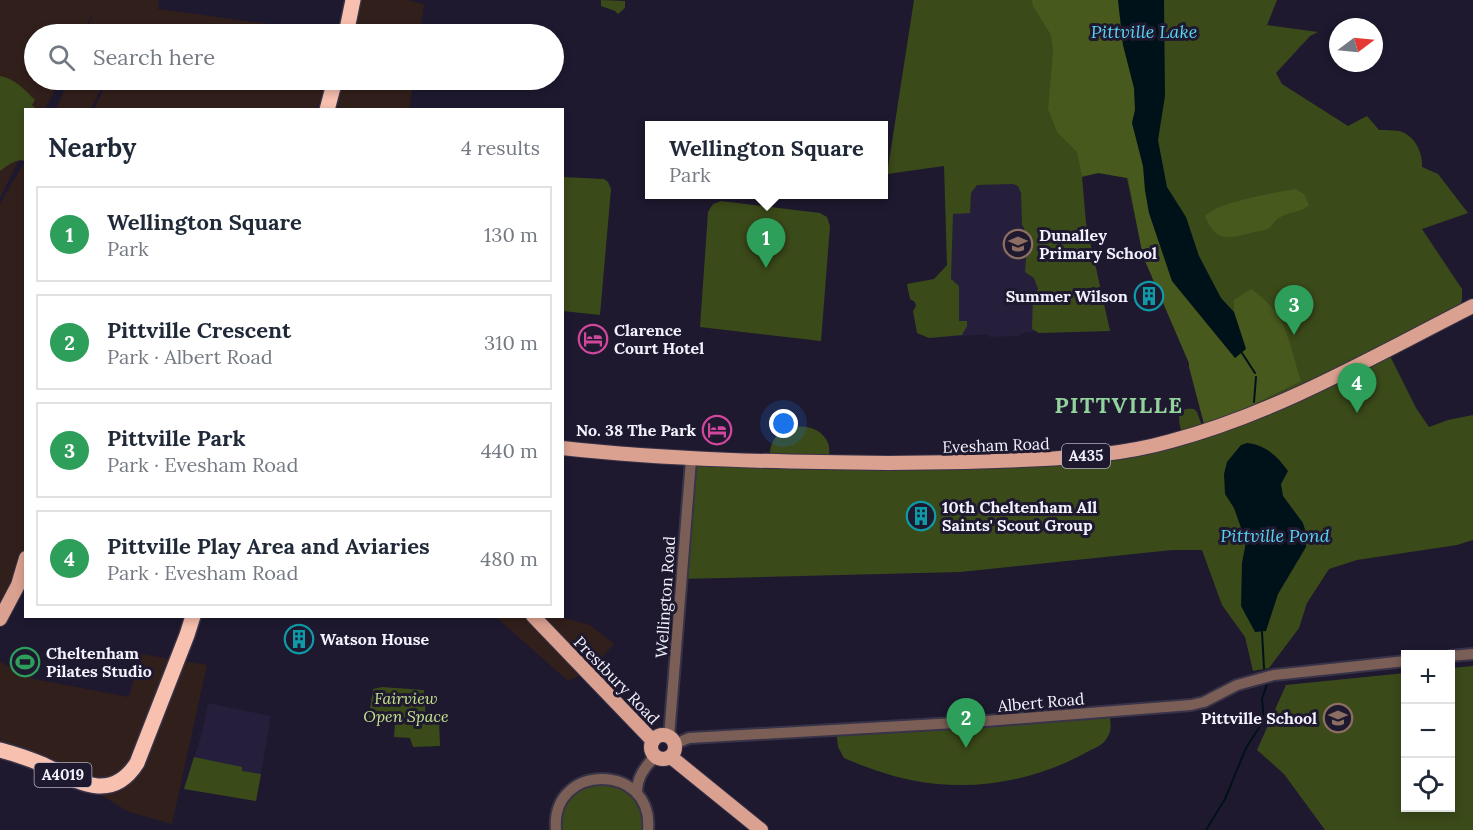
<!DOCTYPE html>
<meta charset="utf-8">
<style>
:root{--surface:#fff;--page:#f6f6f7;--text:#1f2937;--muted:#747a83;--line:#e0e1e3;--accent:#111827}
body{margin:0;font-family:Lora,serif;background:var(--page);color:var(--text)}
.controls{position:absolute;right:18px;bottom:18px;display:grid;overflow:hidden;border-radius:0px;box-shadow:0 3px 9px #0003}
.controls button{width:54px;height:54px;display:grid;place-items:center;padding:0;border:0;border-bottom:2px solid var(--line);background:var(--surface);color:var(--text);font:30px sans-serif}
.compass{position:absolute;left:1329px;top:18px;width:54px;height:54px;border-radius:50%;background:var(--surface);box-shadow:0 3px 9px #0003;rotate:74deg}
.you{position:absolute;left:784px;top:424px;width:21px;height:21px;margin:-15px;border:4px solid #fff;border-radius:50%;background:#1a73e8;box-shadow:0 0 0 9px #1a73e833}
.badge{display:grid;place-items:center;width:39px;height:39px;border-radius:50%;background:var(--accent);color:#fff;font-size:20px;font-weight:700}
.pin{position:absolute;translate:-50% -50px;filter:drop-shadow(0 2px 3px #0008)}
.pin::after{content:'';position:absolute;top:32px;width:21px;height:18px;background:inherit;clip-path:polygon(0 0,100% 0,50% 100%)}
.popup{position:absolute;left:645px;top:121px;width:243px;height:78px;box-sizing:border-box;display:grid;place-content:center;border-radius:0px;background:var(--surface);filter:drop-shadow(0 2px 4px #0005);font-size:20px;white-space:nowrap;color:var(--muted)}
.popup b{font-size:22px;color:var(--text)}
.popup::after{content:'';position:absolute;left:50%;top:100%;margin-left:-12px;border:12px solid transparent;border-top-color:var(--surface)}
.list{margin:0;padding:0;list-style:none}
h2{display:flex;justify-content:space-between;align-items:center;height:78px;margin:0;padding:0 24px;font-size:26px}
h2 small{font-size:20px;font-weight:400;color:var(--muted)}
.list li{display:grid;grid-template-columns:39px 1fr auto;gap:18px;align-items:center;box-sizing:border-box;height:96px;margin:0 12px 12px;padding:0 12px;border:2px solid var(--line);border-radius:0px}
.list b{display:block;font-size:22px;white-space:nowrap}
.list p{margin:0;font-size:20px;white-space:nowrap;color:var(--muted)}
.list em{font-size:20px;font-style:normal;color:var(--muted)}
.icon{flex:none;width:33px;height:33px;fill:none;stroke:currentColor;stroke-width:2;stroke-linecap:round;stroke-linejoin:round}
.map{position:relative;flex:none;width:1473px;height:830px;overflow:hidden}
.search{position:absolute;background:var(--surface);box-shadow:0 3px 9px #0003;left:24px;top:24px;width:540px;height:66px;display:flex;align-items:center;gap:15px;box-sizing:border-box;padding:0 21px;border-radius:33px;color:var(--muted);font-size:22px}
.panel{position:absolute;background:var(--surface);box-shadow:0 3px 9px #0003;left:24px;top:108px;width:540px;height:510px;border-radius:0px}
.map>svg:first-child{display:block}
</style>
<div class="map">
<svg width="1473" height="830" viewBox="0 0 1473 830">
<rect width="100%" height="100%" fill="#1e192f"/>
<path fill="#311f1b" d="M0 0H159L158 9 336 33V34H127L130 24 125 34H86L93 13 82 34H34V80H60L45 109 26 110 25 147 0 198Z
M362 0H408L424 4 420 34H355Z
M69 80H105L91 109H56Z
M108 80H327L317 109H94Z
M344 80H414L409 109H336Z
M25 161V558L0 619V204Z
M496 617H560L590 625 614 644 591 670 568 681Z
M141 654 207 665 172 824 129 812 18 746 0 741V662L34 679 129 697Z"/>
<path fill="#251f3b" d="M945 165 1082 176 1086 223 1110 331 1039 333 1035 331 1023 333 1019 336 989 337 987 334 978 335 929 338 917 333 913 311 916 306 915 302 910 299 907 284 934 279 947 265Z
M208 703 271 716 256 801 184 789 202 733Z"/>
<path fill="#3b4a19" d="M601 0 625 1V8L618 14 615 11 601 6Z
M914 0H1277L1267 25 1318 32 1310 36 1276 73 1282 84 1348 126 1367 116 1379 130C1385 130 1393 130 1399 131 1415 135 1423 153 1422 167L1438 174 1468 213 1422 229 1462 289V300L1459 307 1385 346 1416 408 1429 427 1448 420 1473 415V540L1457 545 1357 560 1329 569 1307 603 1299 628 1269 668 1253 671 1245 637 1222 605 1202 550H1172L960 572 681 579 691 460 769 461C770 453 770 444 775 438 788 422 819 422 828 443 830 448 829 455 829 461L1093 456 1183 438C1180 425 1172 406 1194 409L1197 412 1204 431 1219 420 1213 421 1189 367V363L1143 256 1127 178 1098 173 1082 177 1086 223 1110 331 1039 333 1032 329 1033 297 1038 289 1034 278 1025 272 1027 248 1025 245 1024 228 1022 225 1021 193 1018 186 1013 184 977 185 971 193 970 213 953 214 951 279 959 286V321H967V326L962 335 929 338 917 333 913 311 916 306 915 302 910 299 907 284 934 279 947 265 944 166 887 174Z
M0 76C14 78 25 90 35 100L32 105 36 109 26 110 25 161C17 158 7 166 0 171Z
M562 177 604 179 608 182 611 189 600 315 563 311Z
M721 201 820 213 827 217 830 226 821 341 700 327 708 212 713 204Z
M1473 666V830H1325L1284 774 1257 750 1286 685 1405 673 1406 808H1450L1451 668Z
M382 687 424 690 426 721 439 720 440 746 413 747 410 738 394 737 395 723 368 721 373 689Z
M1109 711C1110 720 1113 730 1107 738 1103 745 1095 748 1089 751 1043 777 989 789 937 784 905 781 874 771 844 758L838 747 836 729Z
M194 757 242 767V771L261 774 256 801 184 789Z
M596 782 626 789 641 806 645 830H559L560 816 573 793Z"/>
<path fill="#47591d" d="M1032 0H1118L1123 45 1134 88 1135 110 1132 123 1143 166 1145 190 1149 213 1172 281 1235 358 1246 348 1234 312V300L1251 289C1289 315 1288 342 1301 381L1234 414 1204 424 1189 367V363L1143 256 1128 178 1099 173 1082 176 1077 152 1057 132 1048 109 1053 51 1051 35 1033 6Z
M1296 189 1304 194 1309 205C1301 213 1289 211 1279 218 1275 220 1273 225 1269 228 1265 231 1256 231 1251 233 1226 239 1216 242 1205 216 1221 201 1273 193 1296 189Z"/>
<path fill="#001219" d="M1118 0H1164L1165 96 1158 140 1167 187 1186 217 1199 256 1221 298 1234 312 1246 349 1235 358 1172 281 1149 213 1145 190 1143 166 1132 123 1135 110 1134 88 1123 45Z
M1247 443C1266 445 1277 456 1288 471L1281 484 1283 496 1303 523 1306 533V547L1278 594 1266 631 1255 632 1241 606 1242 563 1246 542 1234 508 1225 494 1224 474 1227 462 1241 445Z"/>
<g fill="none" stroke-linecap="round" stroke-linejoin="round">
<path stroke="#001219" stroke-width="2" d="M1242 353 1255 373
M1254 402 1256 377
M1262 632 1264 668
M1206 830 1225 799 1246 748 1264 720 1262 699 1267 684"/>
<g stroke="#383348" stroke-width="14">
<path id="minor" d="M1450 656 1473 654
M669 737 691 460
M675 744 689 738 973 722 1191 705 1204 702 1237 685 1274 675 1406 661
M637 794C636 779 644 767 655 757
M556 830C550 762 654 762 648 830"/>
</g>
<g stroke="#383348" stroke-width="16">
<path id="major" d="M562 448C671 460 779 462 889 463 933 463 977 462 1021 460 1072 458 1122 455 1171 441 1279 412 1374 356 1473 306
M533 616 653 741
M0 619 18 585 26 558
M651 747a12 12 0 1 1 24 0a12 12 0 1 1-24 0Z
M671 757 761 830"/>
</g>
<g stroke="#383348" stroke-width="18">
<path id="highway" d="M346 34 353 0
M327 110 335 80
M0 750C15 754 30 759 44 765 77 781 111 804 137 763L187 635 193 616"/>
</g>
<use href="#minor" stroke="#7b5f56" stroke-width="10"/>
<use href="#major" stroke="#dba190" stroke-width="14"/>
<use href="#highway" stroke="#f8c0af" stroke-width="15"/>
</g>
<defs>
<g id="school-ring" transform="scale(1.5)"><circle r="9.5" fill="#1e192f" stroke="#8d6e63" stroke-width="1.5"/><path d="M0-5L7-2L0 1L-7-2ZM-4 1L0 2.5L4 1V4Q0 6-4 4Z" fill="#8d6e63"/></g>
<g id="building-ring" transform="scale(1.5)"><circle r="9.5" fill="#1e192f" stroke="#0f9aa8" stroke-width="1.5"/><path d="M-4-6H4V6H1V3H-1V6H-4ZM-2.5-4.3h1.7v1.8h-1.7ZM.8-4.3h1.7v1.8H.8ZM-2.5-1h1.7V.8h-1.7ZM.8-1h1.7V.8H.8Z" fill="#0f9aa8"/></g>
<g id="hotel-ring" transform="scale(1.5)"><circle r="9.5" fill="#1e192f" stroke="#d1479c" stroke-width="1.5"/><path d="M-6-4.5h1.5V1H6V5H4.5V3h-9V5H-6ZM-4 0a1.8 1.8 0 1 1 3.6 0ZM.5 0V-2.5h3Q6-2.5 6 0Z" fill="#d1479c"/></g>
<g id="stadium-ring" transform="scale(1.5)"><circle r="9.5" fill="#1e192f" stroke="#2e9e5b" stroke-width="1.5"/><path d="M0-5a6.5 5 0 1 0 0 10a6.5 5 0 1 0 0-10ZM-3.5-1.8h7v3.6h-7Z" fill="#2e9e5b"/></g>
</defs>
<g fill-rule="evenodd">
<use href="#school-ring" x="1018" y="244"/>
<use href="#building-ring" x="1149" y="296"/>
<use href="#hotel-ring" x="593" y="339"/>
<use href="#hotel-ring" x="717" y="430"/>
<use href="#building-ring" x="921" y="516"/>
<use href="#building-ring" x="299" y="639"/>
<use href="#stadium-ring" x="25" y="662"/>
<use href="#school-ring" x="1338" y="718"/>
</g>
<g text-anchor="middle" stroke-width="6" stroke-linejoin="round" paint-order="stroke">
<g fill="#1e192f" stroke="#b3b1c1" stroke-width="1.5">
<rect x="1062" y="444" width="48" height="24" rx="4.5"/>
<rect x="34.5" y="763" width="57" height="24" rx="4.5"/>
</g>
<g font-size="15" font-weight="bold" fill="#f3f2ff">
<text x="1086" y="461">A435</text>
<text x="63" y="780">A4019</text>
</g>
<g font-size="16" font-weight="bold" fill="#f3f2ff" stroke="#1e192f" text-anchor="start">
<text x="1039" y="241">Dunalley<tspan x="1039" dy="18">Primary School</tspan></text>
<text x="1128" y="302" text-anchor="end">Summer Wilson</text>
<text x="614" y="336">Clarence<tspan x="614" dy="18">Court Hotel</tspan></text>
<text x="696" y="436" text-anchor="end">No. 38 The Park</text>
<text x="942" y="513">10th Cheltenham All<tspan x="942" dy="18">Saints' Scout Group</tspan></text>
<text x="320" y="645">Watson House</text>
<text x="46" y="659">Cheltenham<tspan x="46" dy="18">Pilates Studio</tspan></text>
<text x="1317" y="724" text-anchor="end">Pittville School</text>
</g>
<g font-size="16" fill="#f3f2ff" stroke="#1e192f">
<text transform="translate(996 445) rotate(-2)" y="6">Evesham Road</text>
<text transform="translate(665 597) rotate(-86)" y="6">Wellington Road</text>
<text transform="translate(617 680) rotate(46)" y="6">Prestbury Road</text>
<text transform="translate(1041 702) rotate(-5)" y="6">Albert Road</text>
</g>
<g font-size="16" font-style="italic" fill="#c6e48d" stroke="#1e192f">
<text x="406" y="704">Fairview<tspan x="406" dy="18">Open Space</tspan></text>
</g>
<g font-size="18" font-style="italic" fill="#59d3f3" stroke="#1e192f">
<text x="1144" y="38">Pittville Lake</text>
<text x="1275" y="542">Pittville Pond</text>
</g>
<g font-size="22" font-weight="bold" letter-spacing="1.5" fill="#92d29c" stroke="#1e192f">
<text x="1119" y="413">PITTVILLE</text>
</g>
</g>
</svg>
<div class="controls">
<button>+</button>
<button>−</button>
<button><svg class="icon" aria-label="locate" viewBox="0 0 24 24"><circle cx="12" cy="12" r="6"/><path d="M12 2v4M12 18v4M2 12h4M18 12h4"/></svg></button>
</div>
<svg class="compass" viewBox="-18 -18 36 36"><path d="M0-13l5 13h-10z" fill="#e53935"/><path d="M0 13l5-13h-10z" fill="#747a83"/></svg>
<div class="you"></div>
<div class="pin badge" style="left:766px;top:268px;background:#2e9e5b">1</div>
<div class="popup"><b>Wellington Square</b>Park</div>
<div class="pin badge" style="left:966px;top:748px;background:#2e9e5b">2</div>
<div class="pin badge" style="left:1294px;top:335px;background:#2e9e5b">3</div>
<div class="pin badge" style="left:1357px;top:413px;background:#2e9e5b">4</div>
<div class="search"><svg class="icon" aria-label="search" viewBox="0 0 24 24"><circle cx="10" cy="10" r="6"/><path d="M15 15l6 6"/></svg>Search here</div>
<section class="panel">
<h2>Nearby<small>4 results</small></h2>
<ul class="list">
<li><span class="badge" style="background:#2e9e5b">1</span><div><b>Wellington Square</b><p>Park</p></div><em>130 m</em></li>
<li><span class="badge" style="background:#2e9e5b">2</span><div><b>Pittville Crescent</b><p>Park · Albert Road</p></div><em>310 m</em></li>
<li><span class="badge" style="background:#2e9e5b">3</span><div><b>Pittville Park</b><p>Park · Evesham Road</p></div><em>440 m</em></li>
<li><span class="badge" style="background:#2e9e5b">4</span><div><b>Pittville Play Area and Aviaries</b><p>Park · Evesham Road</p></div><em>480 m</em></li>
</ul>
</section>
</div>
